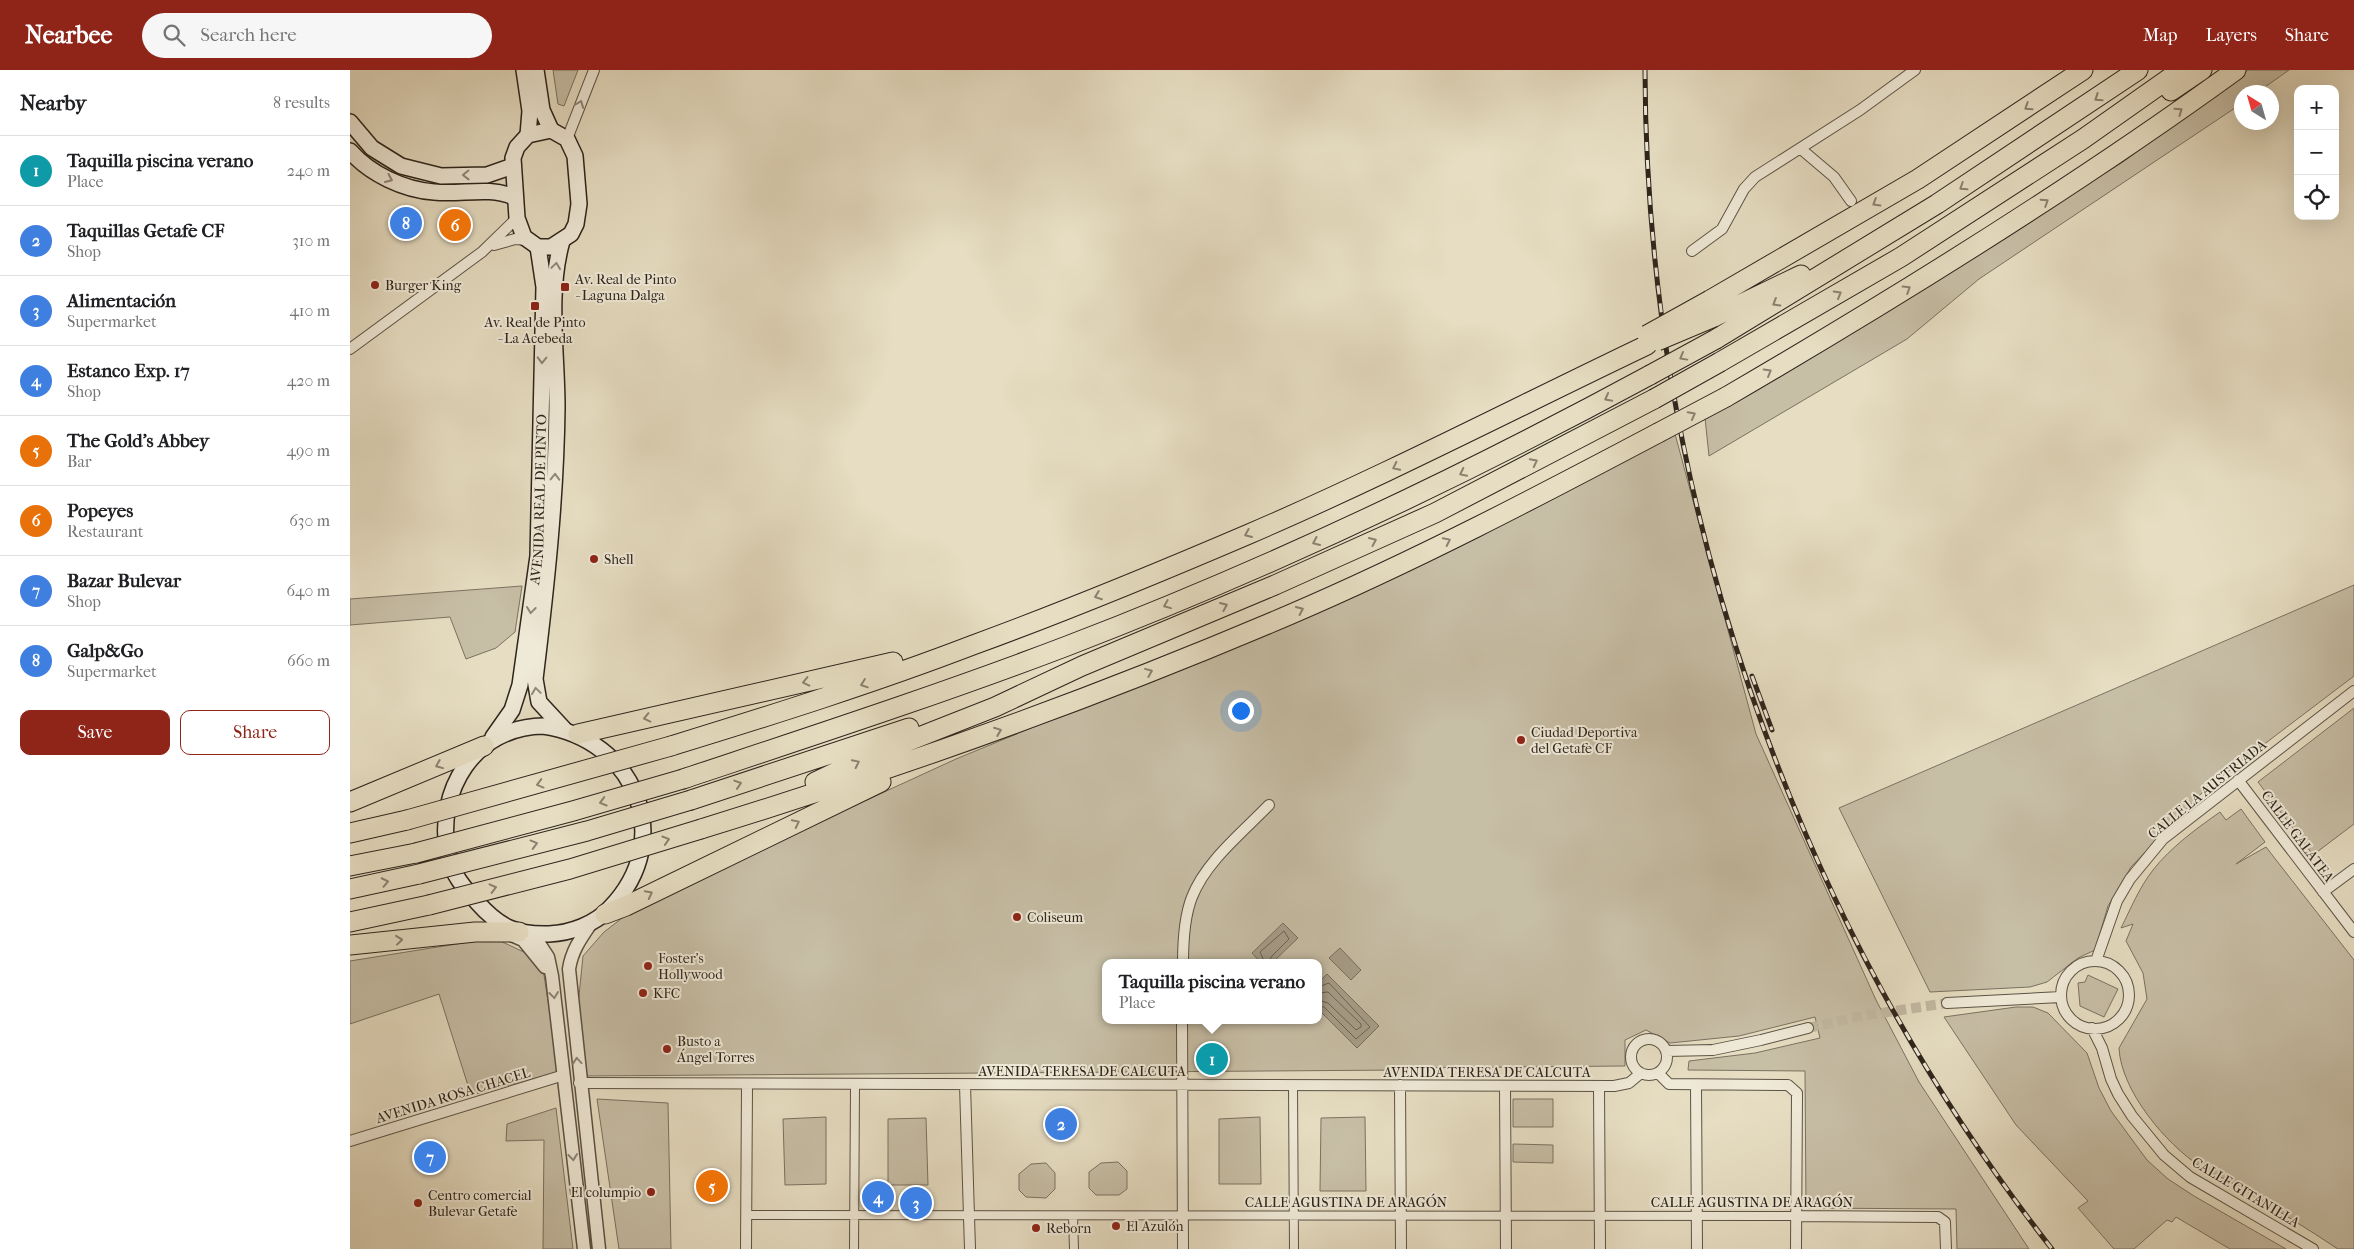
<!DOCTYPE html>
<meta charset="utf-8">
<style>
:root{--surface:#fff;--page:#f6f6f6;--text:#202124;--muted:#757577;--line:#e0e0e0;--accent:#8f2418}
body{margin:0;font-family:"IM FELL French Canon",serif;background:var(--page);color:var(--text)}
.controls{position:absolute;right:15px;top:15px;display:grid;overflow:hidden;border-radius:10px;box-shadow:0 5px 20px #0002}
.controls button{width:45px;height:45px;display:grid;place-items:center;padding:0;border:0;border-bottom:1px solid var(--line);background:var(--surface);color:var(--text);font:25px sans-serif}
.compass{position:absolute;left:1884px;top:15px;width:45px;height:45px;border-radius:50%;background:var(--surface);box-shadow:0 5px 20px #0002;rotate:323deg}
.you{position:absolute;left:890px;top:640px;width:18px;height:18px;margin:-12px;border:4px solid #fff;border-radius:50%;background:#1a73e8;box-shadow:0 0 0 8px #1a73e833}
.badge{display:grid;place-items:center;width:32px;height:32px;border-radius:50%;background:var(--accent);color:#fff;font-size:16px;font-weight:700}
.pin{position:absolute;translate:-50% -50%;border:2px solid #fff;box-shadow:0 1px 5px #0006}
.popup{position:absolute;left:752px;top:889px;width:220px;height:65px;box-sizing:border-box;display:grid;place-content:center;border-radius:10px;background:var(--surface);filter:drop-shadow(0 1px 4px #0005);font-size:16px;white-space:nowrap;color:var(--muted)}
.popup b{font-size:19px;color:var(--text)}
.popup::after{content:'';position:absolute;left:50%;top:100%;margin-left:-10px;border:10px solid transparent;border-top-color:var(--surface)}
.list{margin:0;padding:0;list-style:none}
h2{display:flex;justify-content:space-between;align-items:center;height:65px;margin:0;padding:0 20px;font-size:21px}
h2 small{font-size:16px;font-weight:400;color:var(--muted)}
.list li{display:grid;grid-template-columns:32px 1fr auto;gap:15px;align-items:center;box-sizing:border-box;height:70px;padding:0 20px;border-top:1px solid var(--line)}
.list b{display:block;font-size:19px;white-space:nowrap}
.list p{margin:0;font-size:16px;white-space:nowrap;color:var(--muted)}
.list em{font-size:16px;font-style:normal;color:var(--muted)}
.actions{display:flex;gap:10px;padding:15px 20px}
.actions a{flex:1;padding:11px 0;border:1px solid var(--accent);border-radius:10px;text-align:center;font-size:18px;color:var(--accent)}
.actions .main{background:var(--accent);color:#fff}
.icon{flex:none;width:28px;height:28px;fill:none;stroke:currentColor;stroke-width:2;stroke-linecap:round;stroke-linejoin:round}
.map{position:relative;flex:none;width:2004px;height:1179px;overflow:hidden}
header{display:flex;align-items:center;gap:30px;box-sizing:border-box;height:70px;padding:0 25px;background:var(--accent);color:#fff}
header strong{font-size:24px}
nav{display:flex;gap:28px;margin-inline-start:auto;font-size:18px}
.search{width:350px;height:45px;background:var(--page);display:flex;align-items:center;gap:12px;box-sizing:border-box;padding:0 18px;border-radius:28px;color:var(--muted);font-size:19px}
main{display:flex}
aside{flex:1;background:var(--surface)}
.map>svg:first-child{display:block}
</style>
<header>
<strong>Nearbee</strong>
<div class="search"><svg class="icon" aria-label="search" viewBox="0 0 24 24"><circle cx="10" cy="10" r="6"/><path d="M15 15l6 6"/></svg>Search here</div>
<nav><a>Map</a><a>Layers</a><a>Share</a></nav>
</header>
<main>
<aside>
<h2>Nearby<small>8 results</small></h2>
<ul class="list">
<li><span class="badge" style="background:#0f9aa8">1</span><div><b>Taquilla piscina verano</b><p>Place</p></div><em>240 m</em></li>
<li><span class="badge" style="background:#3f7fe0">2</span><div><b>Taquillas Getafe CF</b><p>Shop</p></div><em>310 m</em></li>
<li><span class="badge" style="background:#3f7fe0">3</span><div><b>Alimentación</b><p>Supermarket</p></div><em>410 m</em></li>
<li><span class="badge" style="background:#3f7fe0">4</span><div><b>Estanco Exp. 17</b><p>Shop</p></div><em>420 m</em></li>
<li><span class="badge" style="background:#e8710a">5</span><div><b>The Gold's Abbey</b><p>Bar</p></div><em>490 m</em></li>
<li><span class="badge" style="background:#e8710a">6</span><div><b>Popeyes</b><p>Restaurant</p></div><em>630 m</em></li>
<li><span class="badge" style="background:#3f7fe0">7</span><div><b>Bazar Bulevar</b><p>Shop</p></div><em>640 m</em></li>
<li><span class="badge" style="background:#3f7fe0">8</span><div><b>Galp&amp;Go</b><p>Supermarket</p></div><em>660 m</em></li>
</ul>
<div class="actions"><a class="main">Save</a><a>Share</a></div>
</aside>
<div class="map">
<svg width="2004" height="1179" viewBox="0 0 2004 1179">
<rect width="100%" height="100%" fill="#e6ddc2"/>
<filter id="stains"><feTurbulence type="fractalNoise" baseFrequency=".004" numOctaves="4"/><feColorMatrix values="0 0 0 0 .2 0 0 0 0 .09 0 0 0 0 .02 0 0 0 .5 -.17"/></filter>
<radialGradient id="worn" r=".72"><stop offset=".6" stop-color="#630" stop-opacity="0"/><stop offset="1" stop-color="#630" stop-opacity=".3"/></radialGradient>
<path fill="#c7bea6" stroke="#7a7261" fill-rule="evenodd" d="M203 0H228L214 36 208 34Z
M1898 0H1939L1908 22H1892L1891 34 1629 209 1557 269 1359 386 1355 348 1773 92Z
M1325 364 1406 664 1526 930 1569 1012 1679 1179H1607L1606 1139 1456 1138 1455 1001 1338 1000 1339 991 1405 983 1470 968 1465 947 1389 966 1320 973 1296 960 1275 970V996L1051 998V1000L234 1006 228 936 233 886 254 862 280 842 338 812 606 689 749 630ZM756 893H968V950H756Z
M2004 515V606L1871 707 1869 705 1781 797 1758 836 1745 880 1728 888 1697 912 1680 917 1580 922 1489 738Z
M172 516 165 562 146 578 116 589 100 547 0 555V529Z
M2004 638V754L1963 785 1908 712Z
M1891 739 1915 772 1886 794 1916 777 2004 890V1179H1988C1958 1159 1928 1141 1898 1122 1883 1112 1866 1106 1851 1097 1816 1074 1771 1021 1769 978L1797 929 1793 903 1776 871 1783 854 1771 858C1781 838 1789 818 1803 800 1821 777 1846 759 1870 742L1876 750Z
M144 868 178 884 194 905 209 1002 121 1025 89 924 0 954V891Z
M1738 905 1768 919 1754 947 1730 936 1728 913 1735 912Z
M1666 937H1683L1698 943 1737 983 1749 1018 1761 1041 1797 1090 1818 1109 1844 1126 1936 1179H1880L1826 1147 1822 1152 1817 1150 1784 1179H1764L1728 1138 1738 1131 1666 1055 1594 947Z
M247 1029 318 1033 321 1179H269Z
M1163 1029H1203V1057H1163Z
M206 1038 223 1179H193L194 1070 156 1071 157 1054Z
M476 1047V1114L435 1115 433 1049Z
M910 1047 911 1114H869V1049Z
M1015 1047 1016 1121H970L971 1048Z
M576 1048 578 1115H538V1049Z
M1163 1074 1203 1075V1093L1163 1092Z
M768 1092 777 1101V1119L769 1125H746L739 1118V1102L751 1093Z
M696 1093 705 1103V1119L696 1128 676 1127 669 1120V1104L681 1094Z"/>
<path fill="#a79e8a" stroke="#776e5e" d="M933 853 948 868 922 893H911L902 883Z
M990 878 1011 900 1001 910 979 888Z
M977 904 1029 956 1007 978 968 939V913Z"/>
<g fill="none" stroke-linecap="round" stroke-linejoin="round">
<path stroke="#6a6253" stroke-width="1" d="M915 893 910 882 934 861 939 869 921 887 919 893
M968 917 979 913 1020 957 1006 969 974 937 968 936
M968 923 978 922 1011 954V957L1006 960 978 933 968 930"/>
<path stroke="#c1b8a1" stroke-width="10" stroke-dasharray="10 5" stroke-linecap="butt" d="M1458 958 1512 946 1597 933"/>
<g stroke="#5c5346" stroke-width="10">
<path id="pedestrian" d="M943 1015 944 1179
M396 1145 1445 1146
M723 1146 724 1179
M504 1179 505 1015"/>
</g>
<g stroke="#5c5346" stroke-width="12">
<path id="minor" d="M217 69 244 0
M1451 79 1484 107 1501 131
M144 175 165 169 178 170
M1342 181 1372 159 1394 119 1405 107 1510 40 1565 0
M0 279 132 182 167 148
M1888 710 2004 862
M1973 822 2004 799
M1746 891 1767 831 1780 809 1813 769 2004 621
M1711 925a34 34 0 1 1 68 0a34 34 0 1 1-68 0Z
M833 893C833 872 834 847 842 827 856 791 893 762 919 735
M1597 933 1711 927
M832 950 833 1179
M1742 958 1752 978 1761 1009 1768 1024 1782 1046 1814 1085 1840 1107 1963 1179
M1281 987a18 18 0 1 1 36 0a18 18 0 1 1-36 0Z
M1316 981 1363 980 1411 970 1458 958
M1308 1003 1319 1014 1438 1015 1447 1023 1446 1179
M229 1013 1264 1016 1279 1013 1291 1003
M615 1015 620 1179
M1050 1015 1051 1179
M1346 1015 1347 1179
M1155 1016 1156 1179
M1249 1016 1250 1179
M0 1071 214 1005
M1445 1146 1588 1147 1595 1152 1596 1179
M396 1179 397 1015"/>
</g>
<g stroke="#5c5346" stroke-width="15">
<path id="tertiary" d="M242 852C231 868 222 880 219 899L249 1179
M159 864 173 870 195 897
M183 864 198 887 202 906 234 1179"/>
</g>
<g stroke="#2e251c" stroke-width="18">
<g id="secondary">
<path d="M174 0 180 41 178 65"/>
<path d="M186 0 192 40 201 60"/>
<path d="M0 52 22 78 51 96 91 106 137 105 163 96"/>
<path d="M201 60 217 69 225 86 229 134 226 154 221 164 201 177H188L174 167 167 148 163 88 167 77 178 65Z"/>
<path d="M0 81C20 104 54 120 84 122 112 125 138 116 164 127"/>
<path d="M212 171C197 224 207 283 207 337 206 429 196 519 185 609L189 632 214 659"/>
<path d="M193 656C285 669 327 769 260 838 245 854 221 863 199 864 166 865 149 857 127 832 114 818 102 804 98 785 85 720 125 657 193 656Z"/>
<path id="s1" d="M143 667 162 640 170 615 188 486 194 217 188 177"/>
</g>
</g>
<g stroke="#2e251c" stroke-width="21">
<path id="motorway" d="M1821 21 1852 0
M1360 230 1568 109 1733 0
M1364 247 1451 205
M1366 269 1587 134 1788 0
M1370 292 1551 187 1733 69 1831 0
M1376 327C1551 225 1722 119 1886 0
M228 664 543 592
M321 676C422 645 524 613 623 575 716 541 808 503 899 464 1034 406 1165 338 1297 275
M333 709C462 666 591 624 717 576 918 499 1112 407 1300 305
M465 712 518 687 645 637 732 596 925 515 1085 443 1304 329
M341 730 559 658
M0 732 134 676
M351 759C550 698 747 627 939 545 1065 491 1187 427 1308 363
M0 763 57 750
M0 796 66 783
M0 819 69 804
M255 844 276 836 531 712
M0 852 79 835
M0 875 125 862H169"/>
</g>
<use href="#pedestrian" stroke="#efe9d7" stroke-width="8"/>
<use href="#minor" stroke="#efe9d7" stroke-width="10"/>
<use href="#tertiary" stroke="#efe9d7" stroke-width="12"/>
<use href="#secondary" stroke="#efe9d7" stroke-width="15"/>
<use href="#motorway" stroke="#e6ddc2" stroke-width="19"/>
<g stroke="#2e251c" stroke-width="5">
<path id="rail" d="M1295 0C1296 422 1441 846 1702 1179
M1402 606 1422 660"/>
</g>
<use href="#rail" stroke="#efe9d7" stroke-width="3" stroke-dasharray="9" stroke-linecap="butt"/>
<g stroke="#2e251c" stroke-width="21" stroke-linecap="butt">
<path id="motorway-bridge" d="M1297 265 1360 230
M1307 271 1364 247
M1300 305 1366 269
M1304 329 1370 292
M1308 363 1376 327
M57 750 321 676
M66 783 223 741 333 709
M69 804 237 761 341 730
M79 835 220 799 351 759"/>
</g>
<use href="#motorway-bridge" stroke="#e6ddc2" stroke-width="19"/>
</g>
<defs><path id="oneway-chevron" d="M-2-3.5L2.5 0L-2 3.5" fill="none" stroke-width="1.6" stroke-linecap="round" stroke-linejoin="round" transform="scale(1.25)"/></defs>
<g stroke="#8a816f">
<use href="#oneway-chevron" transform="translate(1748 28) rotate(146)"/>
<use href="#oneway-chevron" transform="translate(1678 37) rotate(147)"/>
<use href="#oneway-chevron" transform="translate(1829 41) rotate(-35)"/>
<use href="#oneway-chevron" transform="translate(1613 117) rotate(147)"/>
<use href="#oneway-chevron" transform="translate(1695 132) rotate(-33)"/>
<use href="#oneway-chevron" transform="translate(1526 133) rotate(149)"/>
<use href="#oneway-chevron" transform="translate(1557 219) rotate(-32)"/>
<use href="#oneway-chevron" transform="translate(1488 224) rotate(-30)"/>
<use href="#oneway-chevron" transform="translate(1426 233) rotate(149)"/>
<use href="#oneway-chevron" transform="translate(1333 287) rotate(151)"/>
<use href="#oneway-chevron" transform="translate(1418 302) rotate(-30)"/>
<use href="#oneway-chevron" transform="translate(1258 328) rotate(152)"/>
<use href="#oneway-chevron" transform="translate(1342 345) rotate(-28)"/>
<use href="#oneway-chevron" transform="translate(1184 392) rotate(-27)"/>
<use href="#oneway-chevron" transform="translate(1046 397) rotate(154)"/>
<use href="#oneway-chevron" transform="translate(1113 403) rotate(154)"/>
<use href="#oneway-chevron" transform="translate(898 464) rotate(157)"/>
<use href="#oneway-chevron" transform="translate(1023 471) rotate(-24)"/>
<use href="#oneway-chevron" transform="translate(1097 471) rotate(-26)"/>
<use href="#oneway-chevron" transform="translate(966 472) rotate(156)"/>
<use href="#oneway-chevron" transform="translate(748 526) rotate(159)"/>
<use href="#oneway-chevron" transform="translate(817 535) rotate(158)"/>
<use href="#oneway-chevron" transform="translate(874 536) rotate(-23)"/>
<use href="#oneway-chevron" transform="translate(950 540) rotate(-25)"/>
<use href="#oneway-chevron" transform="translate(799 602) rotate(-22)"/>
<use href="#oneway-chevron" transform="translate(456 612) rotate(167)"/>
<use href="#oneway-chevron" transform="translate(514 614) rotate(161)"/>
<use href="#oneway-chevron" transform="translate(297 648) rotate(167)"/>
<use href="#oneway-chevron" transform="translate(648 661) rotate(-21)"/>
<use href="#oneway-chevron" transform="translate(506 693) rotate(-26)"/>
<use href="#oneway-chevron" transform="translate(89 695) rotate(158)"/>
<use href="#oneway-chevron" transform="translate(190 714) rotate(165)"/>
<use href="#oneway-chevron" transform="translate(388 714) rotate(-18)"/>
<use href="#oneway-chevron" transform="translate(253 732) rotate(164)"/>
<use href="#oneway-chevron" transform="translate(446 753) rotate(-26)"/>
<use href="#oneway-chevron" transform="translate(316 770) rotate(-17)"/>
<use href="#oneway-chevron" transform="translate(184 774) rotate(-15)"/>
<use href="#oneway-chevron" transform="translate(35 812) rotate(-12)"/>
<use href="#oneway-chevron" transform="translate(143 818) rotate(-14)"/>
<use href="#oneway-chevron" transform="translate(299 824) rotate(-27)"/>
<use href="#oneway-chevron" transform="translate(49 870) rotate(-6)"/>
</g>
<g stroke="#8e877a">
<use href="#oneway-chevron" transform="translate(230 34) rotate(-69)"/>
<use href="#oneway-chevron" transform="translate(116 105) rotate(179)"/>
<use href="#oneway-chevron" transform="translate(39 109) rotate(24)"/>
<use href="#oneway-chevron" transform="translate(206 196) rotate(-82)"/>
<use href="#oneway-chevron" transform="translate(192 290) rotate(91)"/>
<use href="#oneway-chevron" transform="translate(205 407) rotate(-89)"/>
<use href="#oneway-chevron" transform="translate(181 540) rotate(97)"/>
<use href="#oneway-chevron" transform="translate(186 621) rotate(-98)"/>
<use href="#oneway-chevron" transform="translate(204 925) rotate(83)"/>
<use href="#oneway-chevron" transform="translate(227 991) rotate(-95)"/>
<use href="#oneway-chevron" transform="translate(223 1087) rotate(84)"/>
</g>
<g fill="#8f2418" stroke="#efe9d7" stroke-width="2">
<circle cx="25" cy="215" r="5"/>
<rect x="210" y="212" width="10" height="10" rx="2.5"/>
<rect x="180" y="231" width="10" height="10" rx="2.5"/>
<circle cx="244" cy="489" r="5"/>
<circle cx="1171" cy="670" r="5"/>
<circle cx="667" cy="847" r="5"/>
<circle cx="298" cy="896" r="5"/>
<circle cx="293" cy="923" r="5"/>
<circle cx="317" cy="979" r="5"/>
<circle cx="301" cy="1122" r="5"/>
<circle cx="68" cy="1133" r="5"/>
<circle cx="766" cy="1156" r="5"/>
<circle cx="686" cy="1158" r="5"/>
</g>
<g text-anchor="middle" stroke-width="4" stroke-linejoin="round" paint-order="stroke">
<g font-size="14" fill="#2e251c" stroke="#efe9d7" text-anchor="start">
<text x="225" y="214">Av. Real de Pinto<tspan x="225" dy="16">- Laguna Dalga</tspan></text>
<text x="35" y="220">Burger King</text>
<text x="185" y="257" text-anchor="middle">Av. Real de Pinto<tspan x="185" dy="16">- La Acebeda</tspan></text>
<text x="254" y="494">Shell</text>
<text x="1181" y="667">Ciudad Deportiva<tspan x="1181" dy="16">del Getafe CF</tspan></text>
<text x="677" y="852">Coliseum</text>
<text x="308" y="893">Foster's<tspan x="308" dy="16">Hollywood</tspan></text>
<text x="303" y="928">KFC</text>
<text x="327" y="976">Busto a<tspan x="327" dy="16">Ángel Torres</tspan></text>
<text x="291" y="1127" text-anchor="end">El columpio</text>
<text x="78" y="1130">Centro comercial<tspan x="78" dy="16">Bulevar Getafe</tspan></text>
<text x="776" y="1161">El Azulón</text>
<text x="696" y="1163">Reborn</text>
</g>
<g font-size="14" fill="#2e251c" stroke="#efe9d7">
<text dy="5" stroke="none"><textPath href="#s1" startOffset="246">AVENIDA REAL DE PINTO</textPath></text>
<text transform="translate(1857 719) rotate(-39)" y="5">CALLE LA AUSTRIADA</text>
<text transform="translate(1948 766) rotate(53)" y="5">CALLE GALATEA</text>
<text x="732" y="1006">AVENIDA TERESA DE CALCUTA</text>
<text x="1137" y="1007">AVENIDA TERESA DE CALCUTA</text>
<text transform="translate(103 1025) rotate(-17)" y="5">AVENIDA ROSA CHACEL</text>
<text transform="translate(1896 1122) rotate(31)" y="5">CALLE GITANILLA</text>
<text x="996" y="1137">CALLE AGUSTINA DE ARAGÓN</text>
<text x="1402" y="1137">CALLE AGUSTINA DE ARAGÓN</text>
</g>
</g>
<rect width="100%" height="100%" filter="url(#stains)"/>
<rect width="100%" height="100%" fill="url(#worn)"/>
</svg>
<div class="controls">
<button>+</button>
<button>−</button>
<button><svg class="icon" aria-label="locate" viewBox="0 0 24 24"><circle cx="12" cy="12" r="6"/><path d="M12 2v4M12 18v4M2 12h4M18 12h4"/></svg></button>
</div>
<svg class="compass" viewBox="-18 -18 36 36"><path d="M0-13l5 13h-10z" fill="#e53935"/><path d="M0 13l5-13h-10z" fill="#757577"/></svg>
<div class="you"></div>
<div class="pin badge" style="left:862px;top:989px;background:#0f9aa8">1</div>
<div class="popup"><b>Taquilla piscina verano</b>Place</div>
<div class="pin badge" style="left:711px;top:1054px;background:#3f7fe0">2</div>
<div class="pin badge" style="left:566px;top:1133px;background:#3f7fe0">3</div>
<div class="pin badge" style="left:528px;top:1127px;background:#3f7fe0">4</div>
<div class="pin badge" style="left:362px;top:1116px;background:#e8710a">5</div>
<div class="pin badge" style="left:105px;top:155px;background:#e8710a">6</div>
<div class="pin badge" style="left:80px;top:1087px;background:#3f7fe0">7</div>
<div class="pin badge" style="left:56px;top:153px;background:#3f7fe0">8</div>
</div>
</main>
